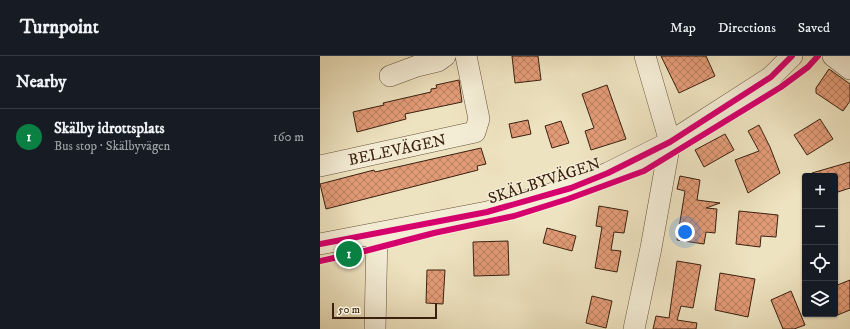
<!DOCTYPE html>
<meta charset="utf-8">
<style>
:root{--surface:#171b24;--page:#242831;--text:#f1f3f6;--muted:#9ea1a6;--line:#363941;--accent:#0b8043}
body{margin:0;font-family:"IM FELL DW Pica",serif;background:var(--page);color:var(--text)}
.controls{position:absolute;right:12px;bottom:12px;display:grid;overflow:hidden;border-radius:4px;box-shadow:0 1px 3px #0004}
.controls button{width:36px;height:36px;display:grid;place-items:center;padding:0;border:0;border-bottom:1px solid var(--line);background:var(--surface);color:var(--text);font:20px sans-serif}
.scale{position:absolute;left:12px;bottom:10px;width:105px;box-sizing:border-box;padding-left:4px;border:2px solid #3b2010;border-top:0;font-size:11px;line-height:14px;white-space:nowrap;color:#3b2010;-webkit-text-stroke:3px #f4edd6;paint-order:stroke}
.you{position:absolute;left:365px;top:176px;width:14px;height:14px;margin:-10px;border:3px solid #fff;border-radius:50%;background:#1a73e8;box-shadow:0 0 0 6px #1a73e833}
.badge{display:grid;place-items:center;width:26px;height:26px;border-radius:50%;background:var(--accent);color:#fff;font-size:13px;font-weight:700}
.pin{position:absolute;translate:-50% -50%;border:2px solid #fff;box-shadow:0 1px 4px #0006}
.list{margin:0;padding:0;list-style:none}
h2{display:flex;justify-content:space-between;align-items:center;height:52px;margin:0;padding:0 16px;font-size:17px}
h2 small{font-size:13px;font-weight:400;color:var(--muted)}
.list li{display:grid;grid-template-columns:26px 1fr auto;gap:12px;align-items:center;box-sizing:border-box;height:56px;padding:0 16px;border-top:1px solid var(--line)}
.list b{display:block;font-size:15px;white-space:nowrap}
.list p{margin:0;font-size:13px;white-space:nowrap;color:var(--muted)}
.list em{font-size:13px;font-style:normal;color:var(--muted)}
.icon{flex:none;width:22px;height:22px;fill:none;stroke:currentColor;stroke-width:2;stroke-linecap:round;stroke-linejoin:round}
.map{position:relative;flex:none;width:530px;height:273px;overflow:hidden}
header{display:flex;align-items:center;gap:24px;box-sizing:border-box;height:56px;padding:0 20px;background:var(--surface);border-bottom:1px solid var(--line)}
header strong{font-size:19px}
nav{display:flex;gap:22px;margin-inline-start:auto;font-size:14px}
main{display:flex}
aside{flex:1;background:var(--surface)}
.map>svg:first-child{display:block}
</style>
<header>
<strong>Turnpoint</strong>
<nav><a>Map</a><a>Directions</a><a>Saved</a></nav>
</header>
<main>
<aside>
<h2>Nearby<small></small></h2>
<ul class="list">
<li><span class="badge">1</span><div><b>Skälby idrottsplats</b><p>Bus stop · Skälbyvägen</p></div><em>160 m</em></li>
</ul>
</aside>
<div class="map">
<svg width="530" height="273" viewBox="0 0 530 273">
<defs>
<pattern id="building-cross-hatch" width="8" height="8" patternUnits="userSpaceOnUse"><rect width="8" height="8" fill="#e29b77"/><path d="M0 0l8 8M0 8l8-8" fill="none" stroke="#b87e60"/></pattern>
</defs>
<rect width="100%" height="100%" fill="#eee3c0"/>
<filter id="stains"><feTurbulence type="fractalNoise" baseFrequency=".005" numOctaves="4"/><feColorMatrix values="0 0 0 0 .2 0 0 0 0 .09 0 0 0 0 .02 0 0 0 .5 -.17"/></filter>
<radialGradient id="worn" r=".72"><stop offset=".6" stop-color="#630" stop-opacity="0"/><stop offset="1" stop-color="#630" stop-opacity=".3"/></radialGradient>
<path fill="url(#building-cross-hatch)" stroke="#3b2010" d="M192 0H218L221 24 195 27Z
M341 0H386L395 20 359 37Z
M509 13 530 28V45L523 55 496 37V32Z
M139 24 142 46 85 58 86 63 37 76 33 56 64 49 63 47 111 36V33L117 32 116 29Z
M287 29 306 83 271 94 265 75 274 72 262 38Z
M500 63 513 83 487 99 474 79Z
M208 64 211 78 192 82 189 68Z
M241 65 249 87 232 92 225 70Z
M439 69 450 91 460 117 428 137 415 104 439 95 428 75Z
M405 78 414 94 384 111 375 94Z
M161 92 166 108 157 110 158 114 6 153 0 128 54 114 55 116Z
M530 106V132L515 137V120H493L492 117Z
M360 120 380 124 377 144 400 147 386 152 397 153 395 177 386 176 384 188 357 184 365 135 357 133Z
M279 150 308 155 304 177 294 176 291 194 301 195 297 216 275 212 282 171 276 170Z
M419 155 458 159 456 181 441 180 440 191 416 188Z
M227 172 256 180 252 195 223 187Z
M188 185 189 219 154 220 153 186Z
M357 205 381 209 373 252 361 250 357 264 377 267 376 273H333L336 260 349 262Z
M107 214H125L123 248 106 247Z
M400 217 435 223 428 261 395 254Z
M530 224V254L515 260V230Z
M471 235 485 269 474 273H463L451 244Z
M272 240 292 245 286 272 266 267Z"/>
<g fill="none" stroke-linecap="round" stroke-linejoin="round">
<g stroke="#68513c" stroke-width="22">
<path id="minor" d="M513 0 530 13
M70 20 97 10 118 5 125 0
M0 110 155 76 159 63 146 0
M0 188 167 156 251 132 288 117 350 86 451 21 472 0
M55 273 57 178
M314 273 331 192 350 86 325 0"/>
</g>
<use href="#minor" stroke="#f4edd6" stroke-width="21"/>
<g stroke="#f4edd6" stroke-width="8">
<path id="cycleway" d="M0 188 167 156 251 132 288 117 350 86 451 21 472 0
M0 205 41 196 114 177 194 160 248 143 324 115 461 31 488 11 498 0"/>
</g>
<use href="#cycleway" stroke="#d6006c" stroke-width="6"/>
</g>
<g text-anchor="middle" stroke-width="3" stroke-linejoin="round" paint-order="stroke">
<g font-size="16" fill="#3b2010" stroke="#f4edd6">
<text transform="translate(77 93) rotate(-12)" y="6">BELEVÄGEN</text>
<text transform="translate(224 124) rotate(-18)" y="6">SKÄLBYVÄGEN</text>
</g>
</g>
<rect width="100%" height="100%" filter="url(#stains)"/>
<rect width="100%" height="100%" fill="url(#worn)"/>
</svg>
<div class="controls">
<button>+</button>
<button>−</button>
<button><svg class="icon" aria-label="locate" viewBox="0 0 24 24"><circle cx="12" cy="12" r="6"/><path d="M12 2v4M12 18v4M2 12h4M18 12h4"/></svg></button>
<button><svg class="icon" aria-label="layers" viewBox="0 0 24 24"><path d="M12 4l9 5-9 5-9-5zM3 14l9 5 9-5"/></svg></button>
</div>
<div class="scale">50 m</div>
<div class="you"></div>
<div class="pin badge" style="left:29px;top:198px">1</div>
</div>
</main>
